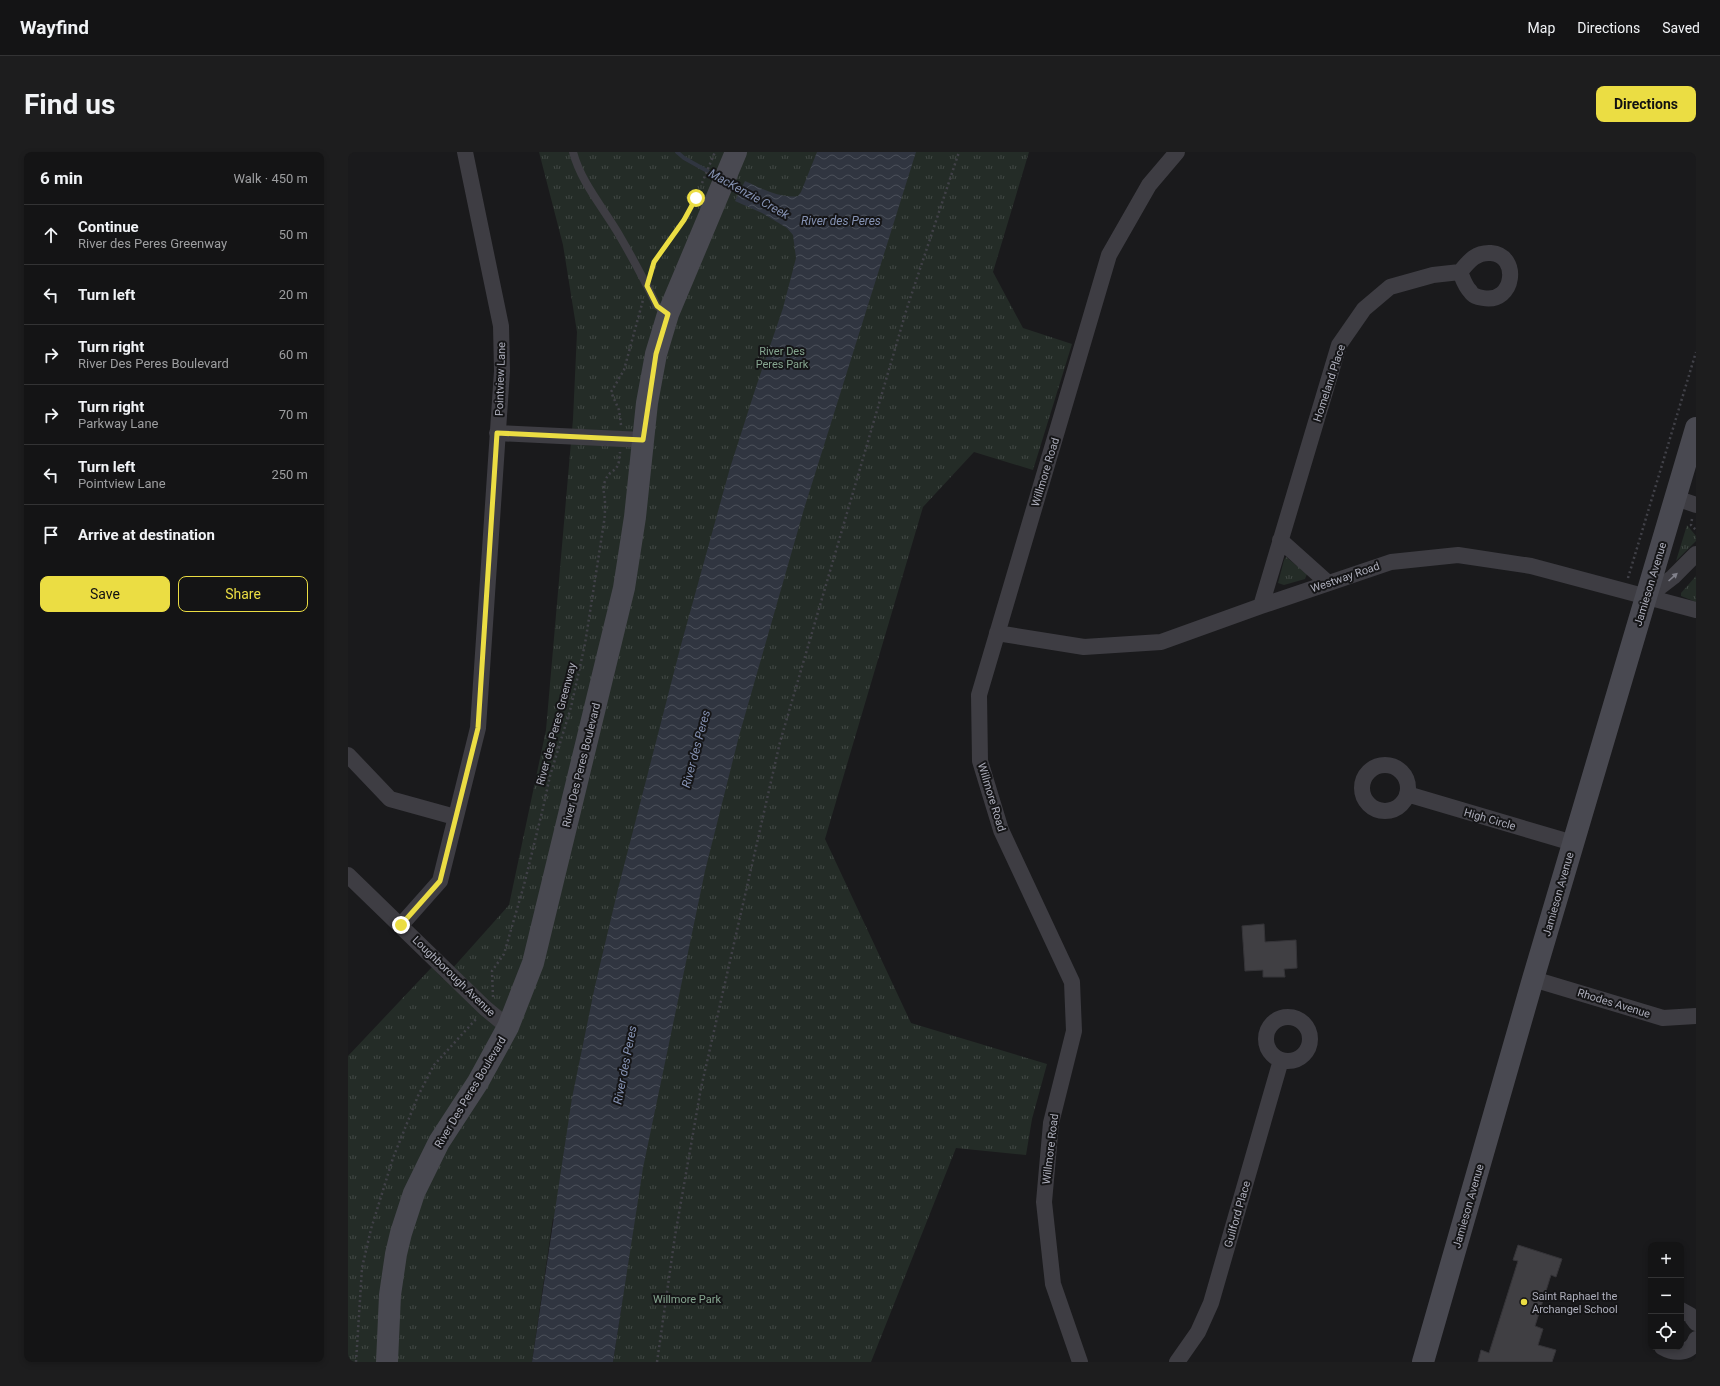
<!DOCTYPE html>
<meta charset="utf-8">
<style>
:root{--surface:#141415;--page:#1d1d1e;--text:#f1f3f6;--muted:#9d9ea0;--line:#333334;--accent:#ebdd43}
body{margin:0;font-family:Roboto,sans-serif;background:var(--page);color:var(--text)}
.controls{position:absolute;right:12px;bottom:12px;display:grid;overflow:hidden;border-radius:8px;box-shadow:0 2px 6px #0003}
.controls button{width:36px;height:36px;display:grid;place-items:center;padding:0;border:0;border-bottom:1px solid var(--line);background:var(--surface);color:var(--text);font:20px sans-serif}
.stop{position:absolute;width:12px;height:12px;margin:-9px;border:3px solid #ebdd43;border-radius:50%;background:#fff}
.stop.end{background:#ebdd43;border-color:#fff;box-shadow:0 1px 4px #0008}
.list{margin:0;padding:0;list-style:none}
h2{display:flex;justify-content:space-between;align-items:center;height:52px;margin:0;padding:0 16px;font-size:17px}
h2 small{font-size:13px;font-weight:400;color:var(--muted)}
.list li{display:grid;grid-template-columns:26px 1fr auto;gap:12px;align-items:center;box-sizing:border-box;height:60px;padding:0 16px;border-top:1px solid var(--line)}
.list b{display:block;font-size:15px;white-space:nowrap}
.list p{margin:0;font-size:13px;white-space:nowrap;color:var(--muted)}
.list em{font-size:13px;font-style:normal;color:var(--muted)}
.actions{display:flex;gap:8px;padding:12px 16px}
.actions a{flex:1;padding:9px 0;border:1px solid var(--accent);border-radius:8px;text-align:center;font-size:14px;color:var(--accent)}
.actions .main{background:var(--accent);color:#111}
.icon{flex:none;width:22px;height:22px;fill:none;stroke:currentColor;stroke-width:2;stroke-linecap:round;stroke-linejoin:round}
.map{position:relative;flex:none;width:1348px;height:1210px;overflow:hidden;border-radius:8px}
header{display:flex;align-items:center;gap:24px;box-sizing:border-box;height:56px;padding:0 20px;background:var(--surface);border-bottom:1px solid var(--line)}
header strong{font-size:19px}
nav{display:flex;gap:22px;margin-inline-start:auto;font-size:14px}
.intro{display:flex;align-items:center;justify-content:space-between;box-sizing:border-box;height:96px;padding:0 24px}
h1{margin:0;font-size:28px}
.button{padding:10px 18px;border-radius:8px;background:var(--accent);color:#111;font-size:14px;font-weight:700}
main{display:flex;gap:24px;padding:0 24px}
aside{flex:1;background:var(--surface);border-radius:8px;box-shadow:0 2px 6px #0003}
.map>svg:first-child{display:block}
</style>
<header>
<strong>Wayfind</strong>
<nav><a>Map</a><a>Directions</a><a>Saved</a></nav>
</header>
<div class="intro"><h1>Find us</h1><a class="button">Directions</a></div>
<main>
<aside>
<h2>6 min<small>Walk · 450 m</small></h2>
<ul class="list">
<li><svg class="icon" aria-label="ahead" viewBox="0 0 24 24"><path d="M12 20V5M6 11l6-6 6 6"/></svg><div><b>Continue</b><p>River des Peres Greenway</p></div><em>50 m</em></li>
<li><svg class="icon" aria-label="left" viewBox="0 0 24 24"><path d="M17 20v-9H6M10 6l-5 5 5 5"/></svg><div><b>Turn left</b></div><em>20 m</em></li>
<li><svg class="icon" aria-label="right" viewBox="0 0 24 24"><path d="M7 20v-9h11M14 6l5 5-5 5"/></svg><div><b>Turn right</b><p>River Des Peres Boulevard</p></div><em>60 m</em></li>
<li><svg class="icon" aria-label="right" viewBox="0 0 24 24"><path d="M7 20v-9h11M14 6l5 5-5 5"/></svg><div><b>Turn right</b><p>Parkway Lane</p></div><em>70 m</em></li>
<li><svg class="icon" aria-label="left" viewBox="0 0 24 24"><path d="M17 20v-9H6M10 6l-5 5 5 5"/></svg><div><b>Turn left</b><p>Pointview Lane</p></div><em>250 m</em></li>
<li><svg class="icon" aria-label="arrive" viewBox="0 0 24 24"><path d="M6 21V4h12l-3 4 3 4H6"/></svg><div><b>Arrive at destination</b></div></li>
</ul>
<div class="actions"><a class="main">Save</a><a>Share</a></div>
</aside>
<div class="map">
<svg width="1348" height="1210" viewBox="0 0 1348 1210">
<defs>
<pattern id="grass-tufts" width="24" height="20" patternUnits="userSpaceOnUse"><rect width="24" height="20" fill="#242c27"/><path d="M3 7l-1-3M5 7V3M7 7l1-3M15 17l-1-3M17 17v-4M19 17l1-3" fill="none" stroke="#414844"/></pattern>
<pattern id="water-waves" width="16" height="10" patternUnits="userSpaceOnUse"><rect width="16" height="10" fill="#303540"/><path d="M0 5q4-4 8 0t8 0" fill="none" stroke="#4b505a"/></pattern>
</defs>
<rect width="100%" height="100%" fill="#1a1a1c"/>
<path fill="url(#grass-tufts)" d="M191 0H681L645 120 675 176 724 192 685 318 626 300 575 355 477 687 563 871 699 912 684 967 678 1003 608 996 523 1210H265L275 1144 205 1066 184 1210H0V904L84 815 95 827 161 753 198 578 225 267 229 180 215 93Z
M1339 373 1348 384V389L1328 409Z
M938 405 959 422 957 427 936 433 930 431 936 408Z
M1348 424V450L1333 444V441Z"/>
<path fill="url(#water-waves)" d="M469 0H568L456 357 391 584 357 719 295 1016 265 1210H184L224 946 247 834 270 737 333 493 382 316 408 235 435 156 448 106 445 83 439 76 414 61 387 49 397 29C412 36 433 47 450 44L453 40Z"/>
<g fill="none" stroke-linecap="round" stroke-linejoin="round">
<path stroke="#303540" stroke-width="4" d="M329 0 336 6 370 25
M383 32 396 39"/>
</g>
<path fill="#403f43" stroke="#353438" d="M916 772 917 790 948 788 949 816 936 817 937 825H915V818L897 819 894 774Z
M1170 1093 1214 1107 1208 1125 1203 1123 1187 1174 1195 1177 1190 1193 1208 1198 1204 1210H1130L1133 1198 1141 1201 1170 1109 1165 1108Z"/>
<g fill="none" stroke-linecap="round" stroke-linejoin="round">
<path stroke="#414148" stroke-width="2.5" stroke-dasharray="2 3" stroke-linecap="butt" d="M354 31 367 0
M303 121 306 110 336 68 349 45
M273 273 271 258 263 240 276 218 295 148
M1344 367 1343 373 1348 378
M1280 426 1348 200
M145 845 144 819 156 802 176 733 195 656 202 624 223 555 237 492 256 370C257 364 257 357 257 351 257 344 254 337 257 329 263 314 271 324 272 300
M8 1210 14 1116 23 1077 45 1006 70 944 86 913 129 866
M309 1210 327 1084 353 936 432 590 559 156 611 0"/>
<path stroke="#3e3d43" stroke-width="8" d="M225 0C233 30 254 54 270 81 284 105 297 129 309 154L320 162"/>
<path stroke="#3e3d43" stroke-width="16" d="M149 281 295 288
M1328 346 1348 353
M932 388 980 431
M1299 445 1325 425 1348 402
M913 454 991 193 1016 157 1042 135 1085 123 1112 120C1121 109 1128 100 1143 101 1172 103 1167 152 1135 146 1129 145 1125 144 1122 139 1117 134 1115 127 1112 120
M649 481 736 495 813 490 913 454 1043 410 1110 403 1183 414 1348 458
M0 603 42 647 107 665
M1014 636a23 23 0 1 1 46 0a23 23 0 1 1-46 0Z
M1059 642 1225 691
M0 723 137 856 160 875
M53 773 92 729 130 576 154 219 153 174 117 0
M1185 827 1315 866 1348 864
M918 887a22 22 0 1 1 44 0a22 22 0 1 1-44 0Z
M1333 1158 1342 1163 1348 1171
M1314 1195C1326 1202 1343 1203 1348 1187
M732 1210 705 1132 696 1050 703 971 726 879 724 830 653 678 632 609 631 543 761 103 801 33 829 0
M829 1210 850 1180 863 1151 933 908"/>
<path stroke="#494951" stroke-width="22" d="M39 1210 42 1143 48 1102 53 1081 66 1041 91 990 130 930 160 875 185 811 276 436 287 365 299 251 308 202 320 162 388 0
M1075 1210 1185 827 1348 276"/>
</g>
<defs><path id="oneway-solid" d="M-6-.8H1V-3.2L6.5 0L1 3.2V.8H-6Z"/></defs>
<use fill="#81818b" href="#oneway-solid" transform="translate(1325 425) rotate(-42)"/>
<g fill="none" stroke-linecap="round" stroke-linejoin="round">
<path stroke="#ebdd43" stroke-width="5" d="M53 773 92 729 130 576 149 281 295 288 308 202 320 162 309 154 299 134 306 110 336 68 348 46"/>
</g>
<circle fill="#ebdd43" stroke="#151517" stroke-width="1.5" cx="1176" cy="1150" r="4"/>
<g text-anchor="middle" stroke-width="4" stroke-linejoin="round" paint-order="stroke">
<g font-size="11" fill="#85a58f" stroke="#151517">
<text x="434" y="203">River Des<tspan x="434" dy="13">Peres Park</tspan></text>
<text x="339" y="1151">Willmore Park</text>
</g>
<g font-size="11" fill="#adaebb" stroke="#151517">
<text transform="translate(152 227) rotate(-88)" y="4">Pointview Lane</text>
<text transform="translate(981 231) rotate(-72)" y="4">Homeland Place</text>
<text transform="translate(697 320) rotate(-73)" y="4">Willmore Road</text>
<text transform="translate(997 425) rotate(-19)" y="4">Westway Road</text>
<text transform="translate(1302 432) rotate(-73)" y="4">Jamieson Avenue</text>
<text transform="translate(208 572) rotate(-75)" y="4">River des Peres Greenway</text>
<text transform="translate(233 613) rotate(-76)" y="4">River Des Peres Boulevard</text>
<text transform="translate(644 645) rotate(73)" y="4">Willmore Road</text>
<text transform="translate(1142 667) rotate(16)" y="4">High Circle</text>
<text transform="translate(1210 742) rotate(-74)" y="4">Jamieson Avenue</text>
<text transform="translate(106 824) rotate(44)" y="4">Loughborough Avenue</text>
<text transform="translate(1266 851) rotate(17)" y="4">Rhodes Avenue</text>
<text transform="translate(122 940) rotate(-59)" y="4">River Des Peres Boulevard</text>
<text transform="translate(702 997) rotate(-83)" y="4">Willmore Road</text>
<text transform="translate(1120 1054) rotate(-74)" y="4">Jamieson Avenue</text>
<text transform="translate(889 1062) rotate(-74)" y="4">Guilford Place</text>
</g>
<g font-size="11" fill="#adaebb" stroke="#151517" text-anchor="start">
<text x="1184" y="1148">Saint Raphael the<tspan x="1184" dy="13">Archangel School</tspan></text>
</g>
<g font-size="12" font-style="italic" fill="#8693b4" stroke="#151517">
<text transform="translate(401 42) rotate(29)" y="4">MacKenzie Creek</text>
<text x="493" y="73">River des Peres</text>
<text transform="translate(348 597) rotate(-75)" y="4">River des Peres</text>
<text transform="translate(277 913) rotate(-79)" y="4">River des Peres</text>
</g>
</g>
</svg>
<div class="controls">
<button>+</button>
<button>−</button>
<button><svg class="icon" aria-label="locate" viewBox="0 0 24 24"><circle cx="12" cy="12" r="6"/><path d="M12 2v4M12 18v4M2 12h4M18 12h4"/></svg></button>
</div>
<div class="stop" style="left:348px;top:46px"></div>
<div class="stop end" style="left:53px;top:773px"></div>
</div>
</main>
